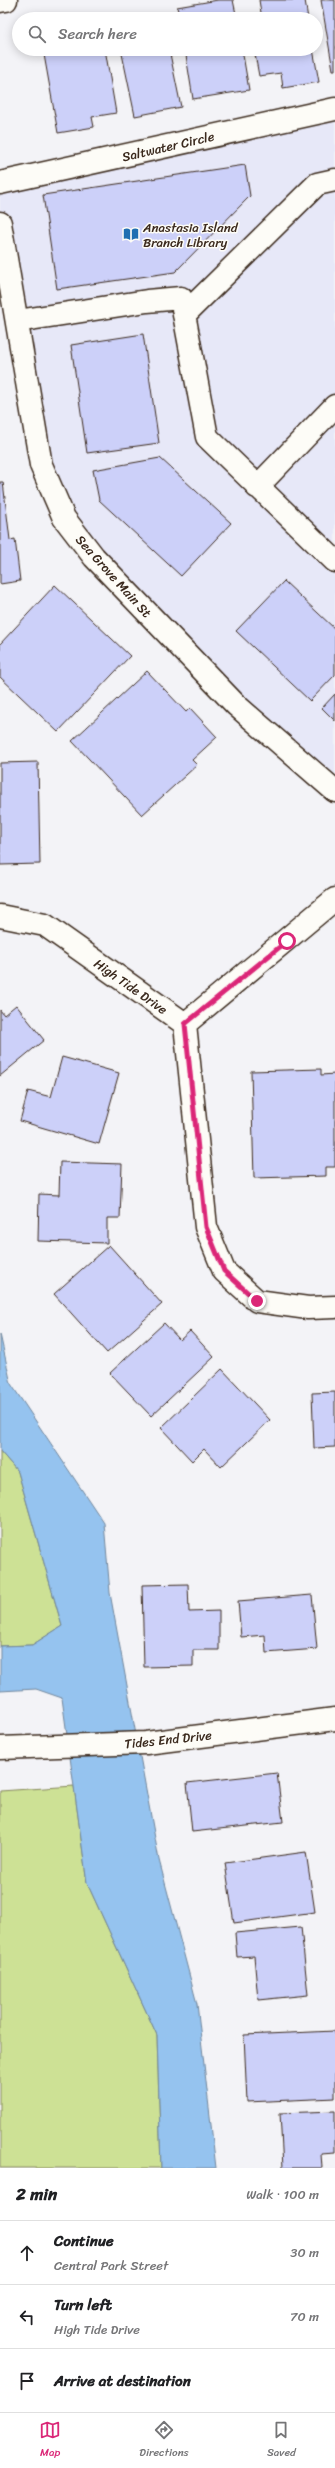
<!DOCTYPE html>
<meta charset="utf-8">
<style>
:root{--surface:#fff;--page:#f2f2f2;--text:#202124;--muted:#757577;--line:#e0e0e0;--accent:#db2777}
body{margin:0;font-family:Sriracha,sans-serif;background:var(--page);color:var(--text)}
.stop{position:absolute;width:12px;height:12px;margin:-9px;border:3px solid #db2777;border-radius:50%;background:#fff}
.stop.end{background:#db2777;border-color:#fff;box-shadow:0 1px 4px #0008}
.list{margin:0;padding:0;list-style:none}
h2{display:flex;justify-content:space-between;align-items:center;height:52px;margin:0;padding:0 16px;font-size:17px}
h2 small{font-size:13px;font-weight:400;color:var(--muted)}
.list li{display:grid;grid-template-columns:26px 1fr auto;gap:12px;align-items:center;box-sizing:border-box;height:64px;padding:0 16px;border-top:1px solid var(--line)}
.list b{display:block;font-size:15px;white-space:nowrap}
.list p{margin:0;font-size:13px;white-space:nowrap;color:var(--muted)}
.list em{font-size:13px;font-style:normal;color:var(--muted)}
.icon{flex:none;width:22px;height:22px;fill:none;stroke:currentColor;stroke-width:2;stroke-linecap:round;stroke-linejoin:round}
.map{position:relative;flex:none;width:335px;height:2168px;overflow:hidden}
.search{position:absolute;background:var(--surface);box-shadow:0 2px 10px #0003;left:12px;right:12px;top:12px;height:44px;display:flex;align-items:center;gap:10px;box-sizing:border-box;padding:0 14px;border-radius:22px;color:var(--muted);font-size:15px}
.sheet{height:244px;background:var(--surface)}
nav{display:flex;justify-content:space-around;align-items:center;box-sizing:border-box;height:56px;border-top:1px solid var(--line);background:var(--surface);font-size:11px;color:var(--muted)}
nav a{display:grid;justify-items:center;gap:2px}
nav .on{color:var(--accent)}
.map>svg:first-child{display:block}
</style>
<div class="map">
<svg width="335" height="2168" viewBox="0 0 335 2168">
<rect width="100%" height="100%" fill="#f3f3f7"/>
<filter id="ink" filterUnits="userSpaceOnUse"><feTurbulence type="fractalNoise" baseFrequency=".025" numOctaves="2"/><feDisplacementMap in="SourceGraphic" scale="8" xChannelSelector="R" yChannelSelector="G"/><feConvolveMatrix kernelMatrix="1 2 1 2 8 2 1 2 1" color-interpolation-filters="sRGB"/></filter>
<g filter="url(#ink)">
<path fill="#e7e8f8" d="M335 109V791L94 557 41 465 0 223V183Z"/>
<path fill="#cde195" stroke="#84865a" d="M0 1451 18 1472 62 1626 32 1645 0 1646Z
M74 1786 87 1883 157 2035 161 2168H0V1791Z"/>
<path fill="#95c3ef" stroke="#71869b" d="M0 1334 11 1384 104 1523 110 1593 159 1860 197 2004 216 2168H161L157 2035 87 1883 62 1698 36 1689 0 1691V1646L32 1645 62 1626 18 1472 0 1451Z"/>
<path fill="#ccd0f9" stroke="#3b2a1e" d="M218 0H233L237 19H180L177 7Z
M259 0H305L308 19H262Z
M321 0H335V70H333Z
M161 13 163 19H130Z
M43 49H105L116 113 92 117 94 127 58 133Z
M121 49H169L181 107 135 116Z
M185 49H242L249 90 193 99Z
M254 49H313L319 82 283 88 281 73 259 76Z
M245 165 250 196 175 272 57 289 43 195Z
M143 334 159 443 87 453 71 345Z
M160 458 231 523 181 576 99 500 93 470Z
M0 482H3L10 540 15 539 20 581 0 584Z
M284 581 335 629V675L310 701 236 631Z
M55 585 130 656 58 732 0 677V644Z
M147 671 186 712 190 708 217 737 192 760 197 765 142 815 72 741Z
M335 694V721L322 708Z
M38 762 40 864 0 865V763Z
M16 1005 44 1040 0 1076V1010L4 1015Z
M62 1057 119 1073 99 1144 20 1121 28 1091 51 1097Z
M321 1069V1075L335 1074V1167H326V1176L254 1178 251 1071Z
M60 1162 122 1164 120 1218H107V1243L38 1241 39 1194 59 1195Z
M109 1245 162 1304 107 1353 54 1294Z
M164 1323 180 1340 190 1331 214 1357 151 1416 110 1373Z
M222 1369 270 1420 221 1467 204 1449 192 1461 161 1428Z
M335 1392V1447L314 1448 312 1393Z
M188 1584 189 1612 219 1611V1650H193V1666L144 1667 142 1585Z
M312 1595 317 1649 266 1653 265 1635 241 1637 238 1601Z
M277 1773 283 1822 192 1832 187 1783Z
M306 1852 315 1912 234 1923 225 1863Z
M301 1927 308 1995 258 2000 254 1956 237 1957 235 1933Z
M335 2031V2098L247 2102 244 2035Z
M335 2111V2153L321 2154 322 2168H283L280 2113Z"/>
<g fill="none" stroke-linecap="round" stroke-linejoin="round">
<g stroke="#3b2a1e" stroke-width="25">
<path id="minor" d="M0 1 6 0
M0 183 335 109
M0 223 41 465 64 518 94 557 236 705 335 791
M184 315 317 184 335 180
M17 321 147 301 181 298 207 437 335 561
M257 487 335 406
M0 916 45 925 185 1024 206 1227 224 1271 257 1301 308 1308 335 1307
M185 1024 335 899
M0 1748 146 1743 335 1719"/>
</g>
<use href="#minor" stroke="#fdfcf7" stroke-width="22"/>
</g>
</g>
<g fill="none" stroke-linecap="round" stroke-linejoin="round" filter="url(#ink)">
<path stroke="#db2777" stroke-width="5" d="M257 1301 224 1271 206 1227 185 1024 287 941"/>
</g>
<defs>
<g id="library-bare" transform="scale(1.2)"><path d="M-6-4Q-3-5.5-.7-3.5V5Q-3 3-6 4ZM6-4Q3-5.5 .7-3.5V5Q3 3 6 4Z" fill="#1f6fb2" stroke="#fdfcf7" stroke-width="2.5" paint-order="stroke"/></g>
</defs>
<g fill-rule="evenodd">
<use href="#library-bare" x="131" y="234"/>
</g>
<g text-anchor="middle" stroke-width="3" stroke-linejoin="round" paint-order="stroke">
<g font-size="13" fill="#3b2a1e" stroke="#fdfcf7">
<text transform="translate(168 146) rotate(-13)" y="5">Saltwater Circle</text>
<text transform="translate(114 576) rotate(48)" y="5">Sea Grove Main St</text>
<text transform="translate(131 986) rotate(35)" y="5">High Tide Drive</text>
<text transform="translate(168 1739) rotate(-6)" y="5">Tides End Drive</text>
</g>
<g font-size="13" fill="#3b2a1e" stroke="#fdfcf7" text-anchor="start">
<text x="143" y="232">Anastasia Island<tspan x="143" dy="15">Branch Library</tspan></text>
</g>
</g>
</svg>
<div class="stop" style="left:287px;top:941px"></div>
<div class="stop end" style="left:257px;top:1301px"></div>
<div class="search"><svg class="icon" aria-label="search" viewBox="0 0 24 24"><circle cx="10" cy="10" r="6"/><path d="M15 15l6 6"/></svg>Search here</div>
</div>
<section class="sheet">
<h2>2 min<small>Walk · 100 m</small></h2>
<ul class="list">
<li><svg class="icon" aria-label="ahead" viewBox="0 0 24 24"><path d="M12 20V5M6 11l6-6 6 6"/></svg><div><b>Continue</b><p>Central Park Street</p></div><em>30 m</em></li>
<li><svg class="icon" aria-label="left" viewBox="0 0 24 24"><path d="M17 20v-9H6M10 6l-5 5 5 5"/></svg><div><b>Turn left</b><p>High Tide Drive</p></div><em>70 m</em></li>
<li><svg class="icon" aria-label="arrive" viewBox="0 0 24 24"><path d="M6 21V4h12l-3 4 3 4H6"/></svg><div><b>Arrive at destination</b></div></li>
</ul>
</section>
<nav>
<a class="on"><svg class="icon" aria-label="map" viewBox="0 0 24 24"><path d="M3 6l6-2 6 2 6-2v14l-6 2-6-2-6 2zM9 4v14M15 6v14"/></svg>Map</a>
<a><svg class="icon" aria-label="directions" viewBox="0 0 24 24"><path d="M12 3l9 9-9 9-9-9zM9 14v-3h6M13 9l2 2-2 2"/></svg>Directions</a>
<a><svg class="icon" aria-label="saved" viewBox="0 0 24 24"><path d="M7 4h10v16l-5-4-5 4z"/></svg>Saved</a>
</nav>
